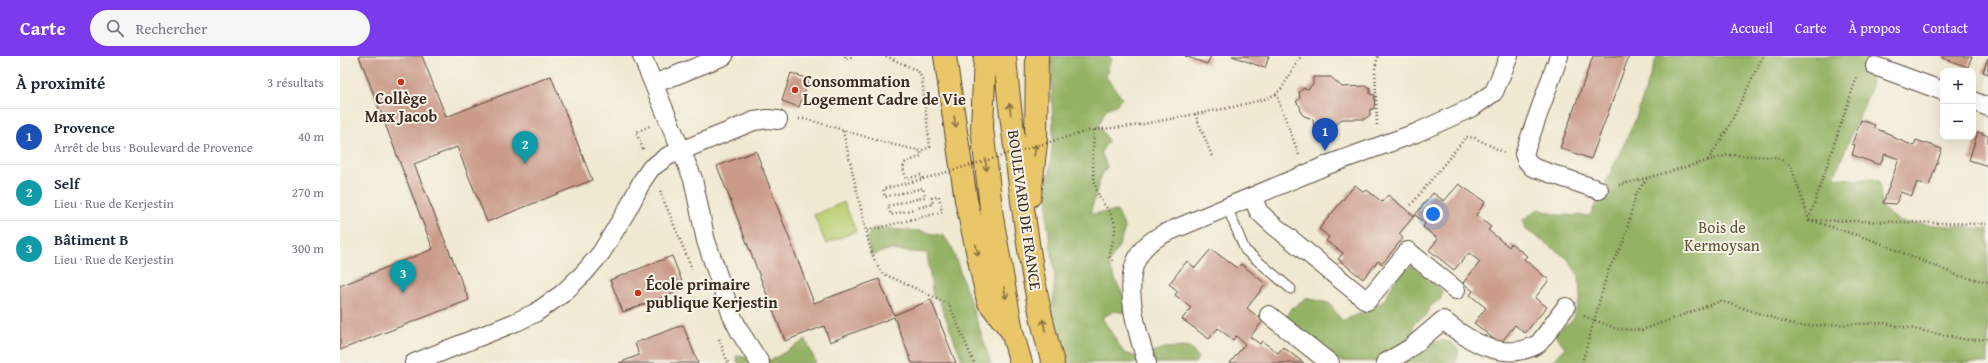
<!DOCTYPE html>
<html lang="fr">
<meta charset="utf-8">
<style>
:root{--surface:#fff;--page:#f6f6f7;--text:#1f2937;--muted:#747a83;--line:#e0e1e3;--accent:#7c3aed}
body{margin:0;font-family:"Gentium Book Plus",serif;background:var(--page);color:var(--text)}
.controls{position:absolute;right:12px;top:12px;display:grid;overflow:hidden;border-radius:8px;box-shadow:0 4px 16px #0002}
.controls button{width:36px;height:36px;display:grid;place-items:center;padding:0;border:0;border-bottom:1px solid var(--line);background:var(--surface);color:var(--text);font:20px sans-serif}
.you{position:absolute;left:1093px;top:158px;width:14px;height:14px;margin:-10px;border:3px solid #fff;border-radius:50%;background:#1a73e8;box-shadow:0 0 0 6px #1a73e833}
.badge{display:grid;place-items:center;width:26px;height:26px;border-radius:50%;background:var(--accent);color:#fff;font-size:13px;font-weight:700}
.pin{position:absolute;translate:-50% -33px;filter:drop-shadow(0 1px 2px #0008)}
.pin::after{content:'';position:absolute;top:21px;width:14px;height:12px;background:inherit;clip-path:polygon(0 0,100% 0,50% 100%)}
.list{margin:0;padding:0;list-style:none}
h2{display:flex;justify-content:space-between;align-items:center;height:52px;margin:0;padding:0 16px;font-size:17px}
h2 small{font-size:13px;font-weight:400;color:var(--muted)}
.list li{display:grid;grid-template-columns:26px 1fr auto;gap:12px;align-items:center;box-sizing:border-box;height:56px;padding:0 16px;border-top:1px solid var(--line)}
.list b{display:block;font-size:15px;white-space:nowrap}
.list p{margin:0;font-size:13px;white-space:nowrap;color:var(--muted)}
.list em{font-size:13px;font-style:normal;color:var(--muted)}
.icon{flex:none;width:22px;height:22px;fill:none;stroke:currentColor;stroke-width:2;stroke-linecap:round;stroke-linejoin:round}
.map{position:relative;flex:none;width:1648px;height:307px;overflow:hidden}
header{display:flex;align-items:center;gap:24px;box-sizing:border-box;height:56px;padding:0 20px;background:var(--accent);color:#fff}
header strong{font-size:19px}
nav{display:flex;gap:22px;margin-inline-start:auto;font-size:14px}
.search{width:280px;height:36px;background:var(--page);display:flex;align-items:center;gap:10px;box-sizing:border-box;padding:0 14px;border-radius:22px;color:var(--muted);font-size:15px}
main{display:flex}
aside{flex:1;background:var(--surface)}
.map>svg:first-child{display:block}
</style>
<header>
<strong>Carte</strong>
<div class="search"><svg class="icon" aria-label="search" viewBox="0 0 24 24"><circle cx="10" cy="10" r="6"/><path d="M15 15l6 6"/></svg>Rechercher</div>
<nav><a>Accueil</a><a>Carte</a><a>À propos</a><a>Contact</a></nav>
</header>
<main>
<aside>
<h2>À proximité<small>3 résultats</small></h2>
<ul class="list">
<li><span class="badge" style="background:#1a4fb4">1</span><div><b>Provence</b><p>Arrêt de bus · Boulevard de Provence</p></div><em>40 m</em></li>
<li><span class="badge" style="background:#0f9aa8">2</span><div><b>Self</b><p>Lieu · Rue de Kerjestin</p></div><em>270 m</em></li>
<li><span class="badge" style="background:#0f9aa8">3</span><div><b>Bâtiment B</b><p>Lieu · Rue de Kerjestin</p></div><em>300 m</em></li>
</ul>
</aside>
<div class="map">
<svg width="1648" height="307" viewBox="0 0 1648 307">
<rect width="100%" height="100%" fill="#f7f3e8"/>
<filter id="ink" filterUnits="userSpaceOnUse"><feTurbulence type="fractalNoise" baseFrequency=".025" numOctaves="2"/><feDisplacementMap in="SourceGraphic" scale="8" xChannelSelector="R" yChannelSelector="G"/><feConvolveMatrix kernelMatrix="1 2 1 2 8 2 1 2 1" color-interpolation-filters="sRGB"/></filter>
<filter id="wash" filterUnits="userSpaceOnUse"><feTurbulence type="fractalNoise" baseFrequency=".012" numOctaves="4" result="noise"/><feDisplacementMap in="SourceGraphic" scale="16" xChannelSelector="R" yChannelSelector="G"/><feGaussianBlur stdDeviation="0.9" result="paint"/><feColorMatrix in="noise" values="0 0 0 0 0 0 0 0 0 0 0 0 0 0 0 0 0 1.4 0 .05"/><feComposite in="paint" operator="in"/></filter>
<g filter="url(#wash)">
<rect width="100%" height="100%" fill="#f0e9d2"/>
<path fill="#bbcf73" stroke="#7b7c48" d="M504 146 516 175 486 188 474 159Z"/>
<path fill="#94b265" stroke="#686e42" d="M711 0H768L771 2 766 21 782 42 776 49 766 53 759 69 768 85 761 96 767 111 761 120 750 158 777 155 785 172 779 190 768 208 782 237 788 243 786 257 774 255 762 262 784 297 798 301 825 292 850 291 858 302 855 307H726L712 262 715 219 707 165 708 132 713 80Z
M1317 0H1533L1531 32 1494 121 1517 124 1529 122 1539 125 1542 152 1560 166 1648 173V307H1212L1225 291 1214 278 1232 265 1240 243 1239 220 1227 202 1185 173 1183 164 1198 153 1218 159 1250 160 1294 67Z
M534 172 580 175 604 180 612 192 651 307H623L599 244 593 241 587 197 548 194 531 200C528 189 524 180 534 172Z
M1072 210 1102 235 1101 243 1089 251 1086 260 1074 267 1073 273 1084 290C1099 284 1108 281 1119 295L1116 307 992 305 944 264 951 253 966 242 989 247 1002 265 1024 256 1031 249 1039 248 1047 240 1058 218Z
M466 284 476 307H398L396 300 431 304Z"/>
<g id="blocks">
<path fill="#ca9b8b" d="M19 0H82L106 61 211 20 252 124 147 166 117 91 74 108 129 244 0 294V230L93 193Z
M845 0H871L867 8Z
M892 0H929L925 12Z
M1253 0H1289L1251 103 1220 92Z
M1603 0H1632L1628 11 1602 2Z
M1648 2V18L1643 16Z
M451 17 469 23 459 51 442 45Z
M973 21H991L1002 31 1026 30 1030 33V38L1035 39 1034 53H1030V59L1025 63H1002L993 72H974L973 63 964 60 961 57 960 50 956 46 960 42 959 36 964 32 968 33 973 28Z
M1521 64 1535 69 1534 72 1552 79V81L1574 90 1576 84 1602 93 1589 130 1577 126 1572 140 1560 136 1556 148 1543 147 1559 103 1545 98 1540 109 1512 99 1515 89 1512 88Z
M1638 76 1648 80V110L1629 104Z
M416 95 474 247 539 223 554 259 591 244 616 307H572L554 261 490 286 484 270 445 285 377 110Z
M1119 128 1145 146 1136 159 1151 171 1148 174 1169 191 1171 187 1187 200 1184 203 1209 224 1195 242 1207 251 1185 277 1175 269 1160 288 1134 267 1146 252 1130 239 1133 235 1123 227 1140 206 1129 197 1114 214 1089 194 1098 183 1083 171 1085 167 1075 159 1093 137 1104 145Z
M1015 129 1024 136 1027 134 1042 146 1048 139 1074 160 1059 178 1063 182 1042 208 1038 205 1023 223 998 203 1003 197 986 185 989 181 979 173Z
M871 193 897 212 901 208 926 228 907 252 923 265 910 281 920 288 922 285 938 297 943 291 964 307H890L905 288 896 280 893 284 878 272 869 283 842 263 851 252 835 239 838 235 829 228 847 205 855 212Z
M332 200 345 233 283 256 270 224Z
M343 269 358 307H279L299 299 295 287Z"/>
</g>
</g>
<g filter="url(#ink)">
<use href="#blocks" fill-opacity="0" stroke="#564739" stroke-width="1"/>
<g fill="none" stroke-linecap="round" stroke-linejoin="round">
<g stroke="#564739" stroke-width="11">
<path id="lane" d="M887 151 905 194 951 233"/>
</g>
<g stroke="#564739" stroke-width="20">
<path id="street" d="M302 0 353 123 366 185 392 260 400 276 420 307
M1219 0 1184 98 1187 105 1192 111 1259 134
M1535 10 1603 35
M314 28 384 0
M1633 45 1648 51
M912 141 919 156 932 168 1027 245 1068 195 1116 234
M929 259 990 307
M74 307 176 266 195 257 222 238 244 217 261 197 289 151 302 125 311 112 328 100 414 65 428 63 438 64
M807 307C798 279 782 228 798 201 803 190 813 184 823 178L990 108 1076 77 1133 51 1154 36 1169 0
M1045 307 1069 293 1103 264C1130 286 1164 307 1198 288 1208 277 1216 263 1226 251"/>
</g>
<g stroke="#564739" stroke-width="24">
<path id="primary" d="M605 0 626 144 648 245 670 273
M645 0 642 72 652 161 672 276 681 307
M665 0C668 44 675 87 680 130 688 189 696 250 713 307
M690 140 696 87 697 0"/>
</g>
<path stroke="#564739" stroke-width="2.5" stroke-dasharray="1 3" stroke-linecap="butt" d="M505 0 506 3 514 0
M546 0 578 15 582 23 590 91 581 95
M936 38 959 99
M855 58 872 100
M459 63H466L546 87 581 95V100L565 107 563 111 566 123 581 119 583 123 543 133 545 141 583 132 585 141 548 150 551 159 593 148 592 142 599 140 602 156 526 175
M1037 69 1035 12 1038 0
M751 74 793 70 893 51 925 43 936 38 942 32 961 0
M754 74C753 94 751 115 757 135 761 148 773 156 775 170 776 181 770 190 770 201L774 206
M503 75 529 188 536 208 542 217 609 248 634 307
M303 93 296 76 310 70
M1368 104 1387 74 1423 0
M1279 129 1307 122
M320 135 352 213
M1071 149 1126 81 1135 82 1165 97
M1469 163 1517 20
M1473 165 1532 184 1619 220 1648 226
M1244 260 1277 273 1302 274 1381 245 1458 270 1544 267 1628 284 1648 283
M379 283 388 307
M1242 307 1268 215 1284 185 1296 138 1307 122 1388 99 1436 101 1451 110 1469 164 1648 168"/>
<use href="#lane" stroke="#fff" stroke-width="9"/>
<use href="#street" stroke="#fff" stroke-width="18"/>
<use href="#primary" stroke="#e9c769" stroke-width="22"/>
<path stroke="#564739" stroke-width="2.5" stroke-dasharray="1 3" stroke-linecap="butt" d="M583 123 751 74"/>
</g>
<defs><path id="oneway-shaft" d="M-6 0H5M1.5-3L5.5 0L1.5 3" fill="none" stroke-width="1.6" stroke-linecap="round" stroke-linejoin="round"/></defs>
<g stroke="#897140">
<use href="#oneway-shaft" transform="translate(670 53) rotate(-98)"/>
<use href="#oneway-shaft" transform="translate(615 66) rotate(82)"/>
<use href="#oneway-shaft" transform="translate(695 94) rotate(-83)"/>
<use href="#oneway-shaft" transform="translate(646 109) rotate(84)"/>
<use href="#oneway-shaft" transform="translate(637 194) rotate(77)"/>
<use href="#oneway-shaft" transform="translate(665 237) rotate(80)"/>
<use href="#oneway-shaft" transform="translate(704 269) rotate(-102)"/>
</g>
</g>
<g fill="#c8321e" stroke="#f7f3e8" stroke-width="1.5">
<circle cx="61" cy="26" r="4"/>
<circle cx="455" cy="34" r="4"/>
<circle cx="298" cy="237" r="4"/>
</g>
<g text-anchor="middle" stroke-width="4" stroke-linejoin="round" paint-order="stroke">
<g font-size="16" font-weight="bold" fill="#3b2a1e" stroke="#f7f3e8" text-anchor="start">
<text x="463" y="31">Consommation<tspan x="463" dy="18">Logement Cadre de Vie</tspan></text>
<text x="61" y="48" text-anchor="middle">Collège<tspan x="61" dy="18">Max Jacob</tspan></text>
<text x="306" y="234">École primaire<tspan x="306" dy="18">publique Kerjestin</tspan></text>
</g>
<g font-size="16" fill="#3b2a1e" stroke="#f7f3e8">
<text transform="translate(685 154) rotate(82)" y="6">BOULEVARD DE FRANCE</text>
</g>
<g font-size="16" fill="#5b5333" stroke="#f7f3e8">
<text x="1382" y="177">Bois de<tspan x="1382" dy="18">Kermoysan</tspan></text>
</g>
</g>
</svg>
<div class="controls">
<button>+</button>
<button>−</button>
</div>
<div class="you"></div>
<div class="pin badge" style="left:985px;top:95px;background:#1a4fb4">1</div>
<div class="pin badge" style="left:185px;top:108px;background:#0f9aa8">2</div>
<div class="pin badge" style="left:63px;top:237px;background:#0f9aa8">3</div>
</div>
</main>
